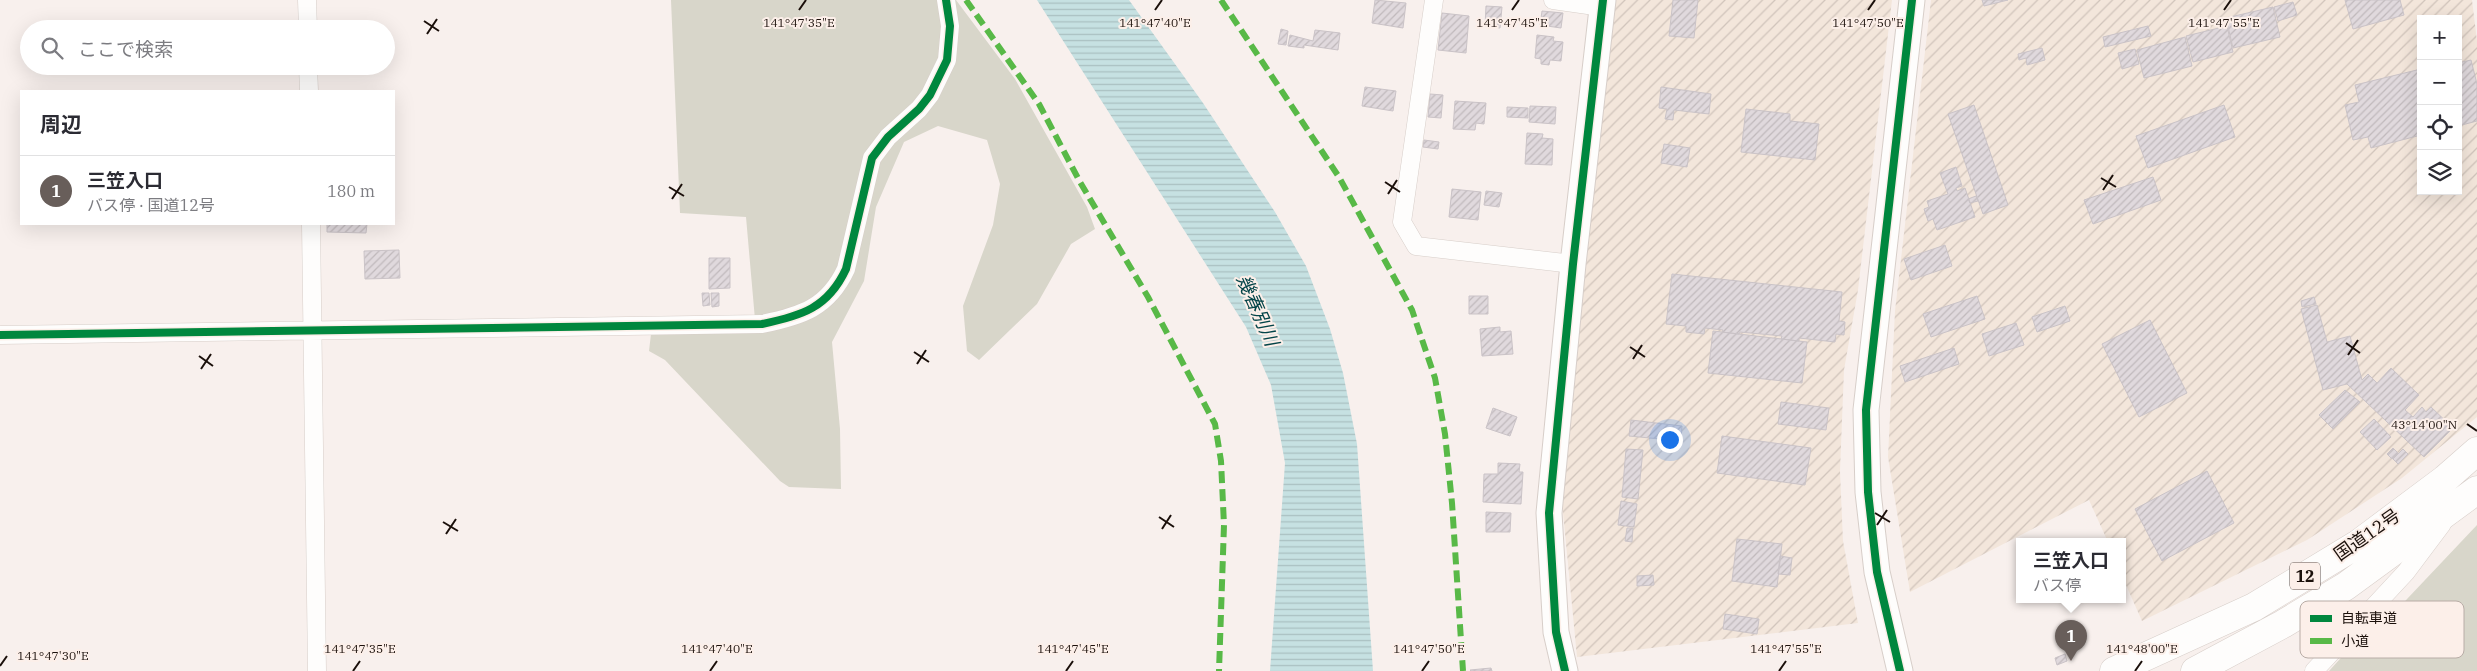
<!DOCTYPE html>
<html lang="ja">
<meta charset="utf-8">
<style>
:root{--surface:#fff;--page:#f2f2f3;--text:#2b2b33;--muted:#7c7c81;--line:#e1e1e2;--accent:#685e5a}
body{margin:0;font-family:"IBM Plex Serif","Noto Sans JP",serif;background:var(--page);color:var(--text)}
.controls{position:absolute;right:15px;top:15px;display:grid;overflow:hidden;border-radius:0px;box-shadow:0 5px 20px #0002}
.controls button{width:45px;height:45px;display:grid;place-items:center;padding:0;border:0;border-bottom:1px solid var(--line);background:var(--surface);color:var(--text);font:25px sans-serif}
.you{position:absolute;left:1669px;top:439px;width:18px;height:18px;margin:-12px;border:4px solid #fff;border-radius:50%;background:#1a73e8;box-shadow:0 0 0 8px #1a73e833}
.badge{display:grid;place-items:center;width:32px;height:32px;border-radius:50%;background:var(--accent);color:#fff;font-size:16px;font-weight:700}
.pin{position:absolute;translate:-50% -41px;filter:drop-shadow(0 1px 2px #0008)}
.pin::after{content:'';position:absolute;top:26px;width:18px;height:15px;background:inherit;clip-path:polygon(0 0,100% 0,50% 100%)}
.popup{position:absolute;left:2016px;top:538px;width:110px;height:65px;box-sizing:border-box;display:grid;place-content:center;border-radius:0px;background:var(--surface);filter:drop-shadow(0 1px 4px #0005);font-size:16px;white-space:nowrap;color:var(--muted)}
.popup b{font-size:19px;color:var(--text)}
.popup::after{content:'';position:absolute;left:50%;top:100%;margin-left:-10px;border:10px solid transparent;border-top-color:var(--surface)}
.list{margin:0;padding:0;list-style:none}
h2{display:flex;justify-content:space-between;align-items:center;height:65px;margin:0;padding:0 20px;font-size:21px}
h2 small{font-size:16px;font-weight:400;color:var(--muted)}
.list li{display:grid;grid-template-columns:32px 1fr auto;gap:15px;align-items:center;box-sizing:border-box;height:70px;padding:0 20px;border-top:1px solid var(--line)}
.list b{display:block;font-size:19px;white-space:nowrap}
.list p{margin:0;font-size:16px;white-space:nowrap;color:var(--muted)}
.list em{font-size:16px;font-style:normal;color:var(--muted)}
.icon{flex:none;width:28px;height:28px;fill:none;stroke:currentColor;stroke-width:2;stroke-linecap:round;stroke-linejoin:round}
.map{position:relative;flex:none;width:2477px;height:671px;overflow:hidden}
.search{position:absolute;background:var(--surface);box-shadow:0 5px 20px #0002;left:20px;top:20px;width:375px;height:55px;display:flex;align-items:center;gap:12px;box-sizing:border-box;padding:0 18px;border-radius:28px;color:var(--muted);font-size:19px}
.panel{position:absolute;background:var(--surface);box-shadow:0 5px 20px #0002;left:20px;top:90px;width:375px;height:135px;border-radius:0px}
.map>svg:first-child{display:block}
</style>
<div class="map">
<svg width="2477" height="671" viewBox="0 0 2477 671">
<defs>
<pattern id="industrial-furrows" width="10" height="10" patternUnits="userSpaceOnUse" patternTransform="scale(1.25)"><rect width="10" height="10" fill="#f3e6db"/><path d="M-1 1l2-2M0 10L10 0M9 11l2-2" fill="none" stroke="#d0c4bb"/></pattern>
<pattern id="water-rules" width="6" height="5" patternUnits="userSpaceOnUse" patternTransform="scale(1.25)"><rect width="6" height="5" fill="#c6e1e2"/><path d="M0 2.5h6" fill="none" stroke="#aac0c1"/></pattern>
<pattern id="building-hatch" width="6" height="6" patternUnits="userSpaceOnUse" patternTransform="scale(1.25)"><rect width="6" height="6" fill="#e0d9dd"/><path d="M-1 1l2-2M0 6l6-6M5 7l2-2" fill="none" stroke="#c0b9bc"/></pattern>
</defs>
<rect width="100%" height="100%" fill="#f8f0ed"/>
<path fill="url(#industrial-furrows)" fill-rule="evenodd" d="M1616 0H1892L1858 290 1844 370 1840 471 1843 541 1858 623 1577 657 1562 502 1599 134Z
M1931 0H2472L2477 41V417L2402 478 2307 540 2142 621 2122 576V542H2108L2089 500 1910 592 1888 457 1895 311ZM2421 19H2458V191H2421Z"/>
<path fill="#d8d6ca" d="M671 0H956L1015 79 1087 207 1095 229 1071 244 1037 304 979 360 967 351 963 306 993 225 1000 184 987 140 938 126 904 142 876 207 864 281 832 342 840 429 841 489 789 487 780 481 665 360 649 351 651 334 756 331 746 217 680 213Z
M2477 525V671H2329L2349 649 2390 617Z"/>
<path fill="url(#water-rules)" d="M1037 0H1129L1203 103 1275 212 1306 266 1330 329 1343 373 1357 444 1373 671H1270L1285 463 1271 385 1246 327Z"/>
<path fill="url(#building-hatch)" stroke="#cac3c7" d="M1375 0 1406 3 1403 28 1372 23Z
M1673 0H1698L1694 38 1669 36Z
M1982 0H2008L1984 6Z
M2345 0H2400L2404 15 2353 29Z
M2293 2 2297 15 2278 21 2274 7Z
M1486 6 1502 7 1500 28 1485 26Z
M2273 7 2280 37 2233 48 2226 18Z
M1542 11 1563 13 1561 28 1540 25Z
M1442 13 1469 16 1466 53 1438 50Z
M2148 26 2151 36 2105 47 2103 37Z
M2227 26 2233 52 2193 62 2186 36Z
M1281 29 1288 31 1286 45 1278 44Z
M1315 30 1340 33 1338 50 1304 45V48L1288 46 1290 35 1313 41Z
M1537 35 1554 37 1553 41 1563 42 1561 61 1550 60 1549 65 1541 64V59L1535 58Z
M2185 37 2192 66 2144 78 2137 50Z
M2042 48 2045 60 2027 65 2026 58 2019 60 2018 54Z
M2135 49 2139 64 2122 69 2118 53Z
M2471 60 2477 84V121L2458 126V63Z
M2421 69V135L2371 148 2368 137 2353 140 2345 105 2359 102 2355 85Z
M1365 87 1396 91 1393 111 1362 106Z
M1661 87 1711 94 1709 114 1674 110 1673 120 1665 119 1667 109 1659 108Z
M1430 94 1443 95 1441 118 1428 117Z
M1455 101 1486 103 1484 124 1476 123 1475 130 1453 129Z
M1974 105 2008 205 1983 214 1948 114Z
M2224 105 2235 137 2148 168 2136 136Z
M1530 106 1556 107 1555 124 1529 122Z
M1507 107 1528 108V118L1507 117Z
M1746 109 1790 114V121L1819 124 1815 160 1741 152Z
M1527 133 1543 134 1542 138 1553 139 1552 165 1525 164Z
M1424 140 1439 142 1438 149 1423 147Z
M1664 144 1690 148 1687 167 1661 163Z
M1956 167 1962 186 1956 188 1957 191 1965 188 1975 217 1937 230 1933 219 1928 221 1924 209 1929 207 1927 201 1948 194 1940 173Z
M2153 177 2161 200 2093 224 2084 200Z
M1452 189 1481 192 1478 220 1449 217Z
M1486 191 1502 193 1499 207 1484 205Z
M1976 196 1978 201 1970 203 1968 199Z
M327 224H367L366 233 327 232Z
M1945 245 1952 266 1911 280 1904 259Z
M399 250 400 278 365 279 364 251Z
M709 258H730V288L709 289Z
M1672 274 1842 292 1839 321 1845 322 1844 335 1836 334 1835 342 1799 338V341L1781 339 1782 336 1740 332 1739 334 1722 332 1723 330 1705 328 1704 334 1686 332V326L1666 324Z
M702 293H709L710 305 703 306Z
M711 293H719V306L712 307Z
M1469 296H1488V314H1469Z
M1977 296 1985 319 1931 337 1923 314Z
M2314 297 2316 304 2302 307 2301 301Z
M2317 305 2327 342 2350 336 2362 380 2368 374 2377 383 2391 368 2419 395 2405 410 2413 417 2422 407 2426 412 2431 407 2453 428 2424 457 2347 384 2323 390 2301 309Z
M2065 306 2070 321 2037 332 2032 317Z
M2150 320 2187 393 2139 417 2102 344Z
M2016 323 2024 345 1989 356 1982 334Z
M1500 327V332L1511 331 1513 354 1482 356 1480 329Z
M1713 331 1807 342 1802 383 1708 373Z
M1954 348 1959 364 1905 382 1900 366Z
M2345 390 2360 402 2333 429 2319 415Z
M1781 402 1829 408 1826 430 1778 424Z
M1493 408 1517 417 1510 436 1486 428Z
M2374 419 2391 437 2377 450 2360 432Z
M1631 420 1682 426 1681 441 1629 436Z
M1722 436 1811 448 1805 485 1717 473Z
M2393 448 2398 453 2392 459 2387 454Z
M1626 449 1643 450 1638 499 1622 497Z
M2403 449 2408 454 2398 464 2393 459Z
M1498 463 1520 464 1519 472H1523L1521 504 1483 502 1484 474H1498Z
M2207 471 2234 523 2162 561 2135 509Z
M1621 501 1637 504 1634 527 1618 525Z
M1486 512 1511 513 1510 532H1486Z
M1627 528H1633L1632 542 1625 541Z
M1737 539 1782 544 1777 587 1732 581Z
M1780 556 1792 558 1790 575 1778 574Z
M1653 575 1654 585 1637 586V576Z
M1725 614 1759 619 1757 634 1723 629Z
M2065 654 2067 661 2057 665 2055 658Z
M1491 668 1492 671H1471L1470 670Z"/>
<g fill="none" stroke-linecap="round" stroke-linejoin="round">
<g stroke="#d7cec9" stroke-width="19">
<path id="street" d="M307 0 308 29
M1434 0 1402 222 1416 246 1573 264
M1553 0 1602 7
M308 66 309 91
M311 224 317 671
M0 335 762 324C801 316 828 308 846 269L872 158 888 137 919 109 930 95 947 60 950 26 946 0
M2314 671 2406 572 2442 524"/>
</g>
<g stroke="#d7cec9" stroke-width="27">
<path id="secondary" d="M1565 671 1556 632 1549 513 1573 264 1603 0
M1900 671 1877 572 1868 492 1866 410 1912 0"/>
</g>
<g stroke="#d7cec9" stroke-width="29">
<path id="highway" d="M2114 671 2254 607 2358 544 2445 479 2477 451
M2195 671 2283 624 2346 586 2477 490"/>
</g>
<use href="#street" stroke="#fefdfc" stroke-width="18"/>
<use href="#secondary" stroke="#fefdfc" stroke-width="25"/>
<use href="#highway" stroke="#fefdfc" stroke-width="28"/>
<path stroke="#58b947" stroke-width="6" stroke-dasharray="12 6" stroke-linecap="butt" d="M966 0 1039 104 1080 182 1148 297 1215 424 1221 461 1224 525 1219 671
M1221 0 1339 177 1412 310 1435 378 1445 434 1452 503 1463 671"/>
<g stroke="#fcefe9" stroke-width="11">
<path id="cycleway" d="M0 335 762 324C801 316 828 308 846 269L872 158 888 137 919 109 930 95 947 60 950 26 946 0
M1565 671 1556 632 1549 513 1573 264 1603 0
M1900 671 1877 572 1868 492 1866 410 1912 0"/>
</g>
<use href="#cycleway" stroke="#00873e" stroke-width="8"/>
</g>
<path fill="none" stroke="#1b100b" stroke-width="2" d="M799 10 806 0M1155 10 1162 0M1512 10 1519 0M1868 10 1875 0M2224 10 2231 0M424 21 439 31M427 34 437 19M2101 178 2116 187M1385 182 1400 192M669 187 684 196M2103 190 2113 175M1388 194 1397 180M672 199 682 184M2346 343 2360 353M1630 347 1645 357M914 352 929 362M2348 355 2358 340M199 356 213 366M1633 359 1642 345M917 364 926 350M201 369 211 354M2467 424 2477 431M1875 513 1890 522M1159 517 1174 527M443 522 458 531M1877 525 1887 510M1162 529 1171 515M446 534 456 519M0 666 7 656M353 671 360 661M710 671 717 661M1066 671 1073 661M1422 671 1429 661M1779 671 1786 661M2135 671 2142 661"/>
<g text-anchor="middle" stroke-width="4" stroke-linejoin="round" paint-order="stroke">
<rect fill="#fcefe9" stroke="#5e534e" stroke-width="1" x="2290" y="562.5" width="30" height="27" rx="4"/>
<g font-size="16" font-weight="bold" fill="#1b100b">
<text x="2305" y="582">12</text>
</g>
<g font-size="18" fill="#1b100b" stroke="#fcefe9">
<text transform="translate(2367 535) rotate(-35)" y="6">国道12号</text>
</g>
<g font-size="19" font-style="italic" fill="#034448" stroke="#fcefe9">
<text transform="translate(1258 310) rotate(66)" y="7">幾春別川</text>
</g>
</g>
<rect x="2300" y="601" width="164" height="57" rx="8" fill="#fcefe9" stroke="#b8aca6" stroke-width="1"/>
<rect x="2310" y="615" width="22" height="7" fill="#00873e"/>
<rect x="2310" y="638" width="22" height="6" fill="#58b947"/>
<g font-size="14" fill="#1b100b">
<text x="2341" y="623">自転車道</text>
<text x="2341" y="646">小道</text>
</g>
<g font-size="12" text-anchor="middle" fill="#1b100b" stroke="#fcefe9" stroke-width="4" stroke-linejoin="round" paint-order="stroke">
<text x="799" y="27">141°47'35"E</text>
<text x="1155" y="27">141°47'40"E</text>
<text x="1512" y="27">141°47'45"E</text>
<text x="1868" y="27">141°47'50"E</text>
<text x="2224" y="27">141°47'55"E</text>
<text x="2424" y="429">43°14'00"N</text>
<text x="360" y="653">141°47'35"E</text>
<text x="717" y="653">141°47'40"E</text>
<text x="1073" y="653">141°47'45"E</text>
<text x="1429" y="653">141°47'50"E</text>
<text x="1786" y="653">141°47'55"E</text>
<text x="2142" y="653">141°48'00"E</text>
<text x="53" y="660">141°47'30"E</text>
</g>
</svg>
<div class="controls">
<button>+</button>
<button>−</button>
<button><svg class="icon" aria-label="locate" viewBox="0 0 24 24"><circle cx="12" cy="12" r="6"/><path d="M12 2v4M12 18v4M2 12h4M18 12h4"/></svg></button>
<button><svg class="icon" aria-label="layers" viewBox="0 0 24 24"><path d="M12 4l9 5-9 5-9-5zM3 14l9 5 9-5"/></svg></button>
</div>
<div class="you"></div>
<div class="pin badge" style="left:2071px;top:661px">1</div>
<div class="popup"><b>三笠入口</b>バス停</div>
<div class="search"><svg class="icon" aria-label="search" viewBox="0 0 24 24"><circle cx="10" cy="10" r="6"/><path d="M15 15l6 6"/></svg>ここで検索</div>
<section class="panel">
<h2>周辺<small></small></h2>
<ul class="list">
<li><span class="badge">1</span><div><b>三笠入口</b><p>バス停 · 国道12号</p></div><em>180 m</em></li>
</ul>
</section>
</div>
